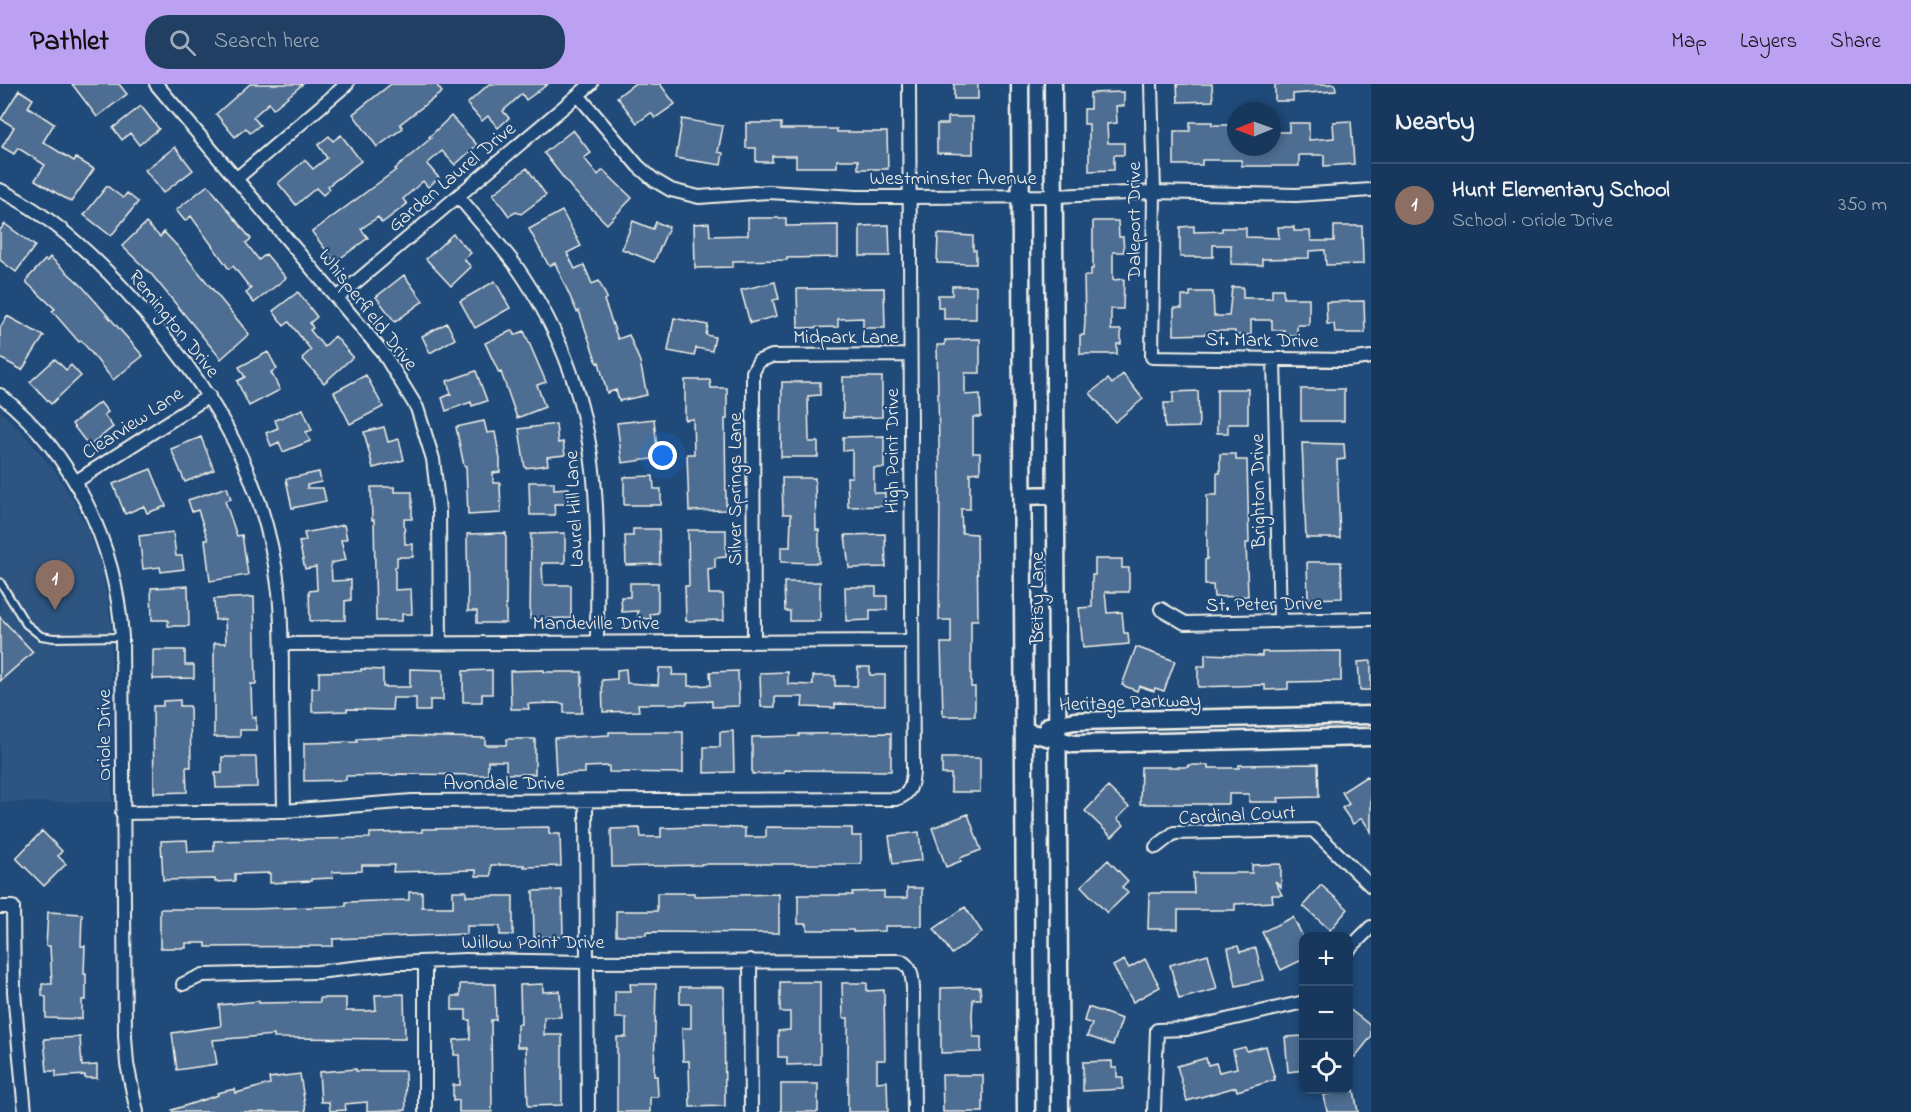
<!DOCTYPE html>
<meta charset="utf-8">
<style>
:root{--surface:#17385c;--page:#203f62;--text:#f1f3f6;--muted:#9eacbb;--line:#365272;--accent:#bca0f2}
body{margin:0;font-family:"Indie Flower",sans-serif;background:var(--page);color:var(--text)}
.controls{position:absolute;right:18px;bottom:18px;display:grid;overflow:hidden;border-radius:12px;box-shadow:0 3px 9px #0003}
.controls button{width:54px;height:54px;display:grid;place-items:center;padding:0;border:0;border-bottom:2px solid var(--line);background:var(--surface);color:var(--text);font:30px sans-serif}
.compass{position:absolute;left:1227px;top:18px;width:54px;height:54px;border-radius:50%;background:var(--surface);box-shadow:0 3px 9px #0003;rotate:269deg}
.you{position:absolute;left:663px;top:372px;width:21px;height:21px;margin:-15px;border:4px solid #fff;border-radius:50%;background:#1a73e8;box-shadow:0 0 0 9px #1a73e833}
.badge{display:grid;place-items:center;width:39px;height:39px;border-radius:50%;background:var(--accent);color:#fff;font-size:20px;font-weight:700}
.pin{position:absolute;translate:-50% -50px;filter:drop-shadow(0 2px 3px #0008)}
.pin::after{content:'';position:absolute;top:32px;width:21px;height:18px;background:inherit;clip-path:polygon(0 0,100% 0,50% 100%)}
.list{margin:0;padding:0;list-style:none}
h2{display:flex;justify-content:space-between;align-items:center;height:78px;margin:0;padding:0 24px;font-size:26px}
h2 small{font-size:20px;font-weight:400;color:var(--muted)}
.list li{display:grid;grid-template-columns:39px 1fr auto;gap:18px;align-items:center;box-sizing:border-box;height:84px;padding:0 24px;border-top:2px solid var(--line)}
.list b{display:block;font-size:22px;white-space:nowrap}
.list p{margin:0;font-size:20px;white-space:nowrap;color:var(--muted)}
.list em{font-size:20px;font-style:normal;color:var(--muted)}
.icon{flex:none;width:33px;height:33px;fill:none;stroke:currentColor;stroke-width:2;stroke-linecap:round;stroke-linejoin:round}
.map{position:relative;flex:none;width:1371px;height:1028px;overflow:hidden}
header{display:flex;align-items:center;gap:36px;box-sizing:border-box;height:84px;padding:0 30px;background:var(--accent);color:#111}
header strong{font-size:28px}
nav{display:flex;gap:33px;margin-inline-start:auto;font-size:21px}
.search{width:420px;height:54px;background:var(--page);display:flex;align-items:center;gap:15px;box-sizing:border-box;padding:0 21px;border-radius:24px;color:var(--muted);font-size:22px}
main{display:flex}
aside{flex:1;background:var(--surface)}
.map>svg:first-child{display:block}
</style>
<header>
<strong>Pathlet</strong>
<div class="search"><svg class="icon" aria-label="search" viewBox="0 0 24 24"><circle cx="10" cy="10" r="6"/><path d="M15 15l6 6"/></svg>Search here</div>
<nav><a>Map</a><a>Layers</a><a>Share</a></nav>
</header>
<main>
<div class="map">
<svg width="1371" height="1028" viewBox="0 0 1371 1028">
<rect width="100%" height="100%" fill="#1f4a7a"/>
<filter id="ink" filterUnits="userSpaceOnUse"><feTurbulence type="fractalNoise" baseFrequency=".0167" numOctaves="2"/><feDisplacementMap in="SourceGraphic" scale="12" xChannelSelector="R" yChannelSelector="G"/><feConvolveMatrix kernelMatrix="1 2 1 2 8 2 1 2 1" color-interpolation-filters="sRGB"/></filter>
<g filter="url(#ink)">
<path fill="#2d5581" d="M0 327 21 347 54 386 69 409 86 441 101 482 111 539 112 718H0Z"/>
<path fill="#4d6e92" stroke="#f4f1e8" stroke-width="1.5" d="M72 0H119L127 10 97 33Z
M250 0H303L273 25 269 19 253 33 260 41 250 49 246 44 235 53 216 30Z
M391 0H436L442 8 400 40 403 44 377 63 353 30Z
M489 0H548L526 16 522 10 503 27 509 34 498 44 488 32 482 37 467 20Z
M634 0H660L675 20 655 34 651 29 637 39 617 13Z
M954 0H978V15H954Z
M1177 0H1212L1213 17 1178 18Z
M1275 0H1335L1336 7 1293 10V17H1275Z
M19 6 33 15 28 23 54 40 43 58 74 77 76 74 94 85 71 118 35 96 45 81 18 64 14 70 2 63 14 43 1 35Z
M1124 8V22H1116L1117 39 1107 40 1108 59H1124V71H1114V86L1089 87V40H1084V25H1090V9Z
M141 22 159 45 139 61 130 49 122 56 113 44Z
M451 32 477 61 455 81 442 67 427 80 439 94 428 103 423 97 403 115 407 120 382 139 378 133 361 145 368 154 335 178 312 148 396 86 395 85 431 54 429 53Z
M948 33H973V70L937 69V40H948Z
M682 35 723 42 718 68 723 69 721 81 676 74Z
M1351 37 1354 80 1324 82V71H1299V82H1242L1241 76H1202V81H1174V47H1190V38H1212V41H1236V63H1272V48H1289V39H1309V56L1334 54 1333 38Z
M746 39H781V45H837V48H887L888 85H858V76H837V83H796V72H772V78H756V64H746Z
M573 46 591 69 584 74 598 91 603 86 632 114 607 140 573 106 544 69Z
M341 51 361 77 328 102 330 105 323 111 316 104 296 121 278 99 305 76 313 85 327 74 318 61 329 52 333 57Z
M175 63 193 86 163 109 145 86Z
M527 84 546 111 521 130 516 128 509 132 493 110Z
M208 101 251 155 246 159 259 176 266 170 286 194 254 219 246 209 251 205 233 182 229 185 191 132 185 137 176 126Z
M107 102 123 114 127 109 138 118 111 152 84 131Z
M562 127 581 162 567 169 575 185 584 181 592 200 599 197 607 214 604 216 618 255 629 251 640 278 647 311 619 317 616 306 607 309 599 278 597 279 579 227 577 228 555 179 549 182 529 145Z
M748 134H786V142L838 141V173L787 174V176L733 177V183L695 184 694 140 709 139 710 152 748 151Z
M633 137 653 145 656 138 669 143 654 178 622 165Z
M1093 137H1118L1119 153H1123L1124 168H1113V196L1124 195 1123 225H1111V246H1121V260H1117V270H1080V251H1084L1085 237 1084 192H1091V185H1093Z
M146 139 160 153 164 148 179 164 249 250 221 275 152 191 122 162Z
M5 140 35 162 16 188 0 176V146Z
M889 141 890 172H860V142Z
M1194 142V148L1222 147V144H1246V153L1279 154 1278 143H1294V147H1310L1311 157H1334V142H1362L1363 180 1326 181 1325 166 1309 167V174L1262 175V181L1231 180V161H1213V173H1180V143Z
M453 150 471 169 464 175 471 183 451 202 426 175Z
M938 150 973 152V166H976V180L937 179Z
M50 173 81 201 143 272 113 296 81 256 79 258 52 227 55 225 27 199V195L45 176 47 177Z
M404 191 423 217 395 238 376 213Z
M495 197 510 224 475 244 460 217Z
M775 198 779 215 773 216 777 232 750 239 741 206Z
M952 202H976V235H944V224H938V211H952Z
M1232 203H1243V214H1272V205H1283L1284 214H1309V241H1297V252L1283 251 1284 246H1272V236H1251V251H1235V247H1213V250L1174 251V224H1182V212H1190V208H1213L1214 232H1229Z
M884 204 885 244H863V234L838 235V243L798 244 797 205Z
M298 208 317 233 310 239 313 244 310 246 324 263 335 252 353 273 324 299 302 274 311 266 289 238 284 242 273 227Z
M1364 217 1365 249H1335L1334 240H1327L1326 218Z
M7 232 44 252 22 286 0 274V244Z
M674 234 708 241 706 251 715 253 712 267 696 264 694 272 668 267Z
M447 239 455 255 430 269 422 252Z
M513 246 515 251 524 247 546 298 537 301 545 323 517 334 501 288 499 289 485 259Z
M980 255V289H965V311L980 310 981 333H973V369H980V388L970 389V425H961L962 449 977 450 978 536H971V603H975V632H943L941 559H951V536H939L940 407 937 261H945V256Z
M268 268 277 285 271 288 280 306 249 322 237 297 245 293 239 283Z
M55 275 66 286 71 281 81 292 51 320 30 298Z
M476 287 487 317 472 322 471 318 446 327 442 314 451 310 447 297Z
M1123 290 1143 315 1115 338 1090 309 1108 295 1112 300Z
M366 291 383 323 350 340 334 308Z
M843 293H882V333L843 334Z
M685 296H710L711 304H727V335H725L726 426 689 427 687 370H694L693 335 685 336Z
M782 298H820V311L808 312 809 358H818V373H781Z
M1217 305H1248V340H1228V349H1217Z
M1301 305H1344V337H1301Z
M1198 307 1199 343 1165 344 1164 319H1173V308Z
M100 318 108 328 104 331 113 343 89 362 72 340Z
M303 325 312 346 306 348 310 357 283 368 279 358 271 362 266 349 278 344 275 336Z
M654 335 658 374 622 379 617 339Z
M484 337 487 349 495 348 500 375V388L493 389V399H500L501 429 468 431 466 382H464L456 343Z
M556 340 558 359 563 358 565 371 547 373 548 381 525 384 519 345Z
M384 343 388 358 399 355 404 376 373 384 364 348Z
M884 352V384H874V409H885V422L848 423 847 393H852V366L843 367V353Z
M201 353 214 386 185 398 171 365Z
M1302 359 1344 360 1345 375 1337 376 1340 454H1306Z
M1220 370H1236V376H1247L1249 459H1246L1248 512 1214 513 1213 501H1205V476L1207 475V411H1217V389H1220Z
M151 385 166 422 147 429 144 422 125 430 113 400Z
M319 388 321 398 307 401V404H323L326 417 292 424 286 395Z
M653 392 654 405H661V421H624V393Z
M782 394H815L816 446H819V479L781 478V463H790L791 430H783Z
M529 398H554V405L569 404 570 420H554L555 431H530Z
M227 403 231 415 225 417 237 452 242 451 248 491 210 497 205 456H208L198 426 192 428 188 416Z
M371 403H395V408H412V435H404L405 460H413V473H397V483H395V506L411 505 412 530H402V537H376L374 436H372Z
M344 441 347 455 341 456 346 476 331 479 332 497 351 496V516L345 517V536L310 537 309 507 317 506 316 483 305 485 299 458 306 457 304 449Z
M633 445H659L660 480 626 481 625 452H633Z
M688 446H726V473L715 474V484L708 485 709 510H723L724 536 686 537 685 502H689Z
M173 448 176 472H182L184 485 161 488 160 483 143 485 139 452Z
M506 449V539H477V527H468L467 450Z
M565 449V479H542L543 501H571V534L530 535 531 450Z
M885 450 886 483 849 484 845 451Z
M1095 475H1122V484H1129V508H1105L1107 529 1122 528 1124 549H1128L1129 560 1083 564 1079 524 1092 523V491H1095Z
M1307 478H1341L1342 514 1308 515Z
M784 498H820V537H790V527H785Z
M630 499H658V529L650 530 651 535 638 534V527L622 528 621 513H630Z
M188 502 189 542H168V536H152L151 504Z
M845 503H876V512H887V526H870V536L846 537Z
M254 513 256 600H251L252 633H256V646H240V653H214V559H226L225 535 215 536 214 515Z
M0 533 33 568 0 597Z
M1136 563 1175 577 1164 607 1155 604 1154 607 1139 602 1137 607 1122 601Z
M153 566H185V581H194V594L153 595Z
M1341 567V597L1288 598V605L1265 606V601L1198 603V582H1205V570L1262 572V568Z
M1371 577V606H1360L1358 578Z
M858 583H870V591H885V621L835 620V624L802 623 803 613H775V623H761L760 589 788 588V600L813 601V592H835V602H857Z
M659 584H673L672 591H688V602L711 601 710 588 738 587 739 622 712 623V617L687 618V620H638L639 627 603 628 602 596 617 595V586L626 585 627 599 658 601Z
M361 585 383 586V603H410V585L443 586V616H430V627H416V614H393L392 626 347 625V627L312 628V604H319V588L361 587Z
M492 586V610H482V618H463V587Z
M544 586V588H582V629H564V620L555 619 528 620 529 625H511L510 587Z
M180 616V622H190L191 683H186L187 708 154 709 153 622H163V617Z
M733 647 734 688 704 689V663H720V648Z
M609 648H683V689L609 688V682L585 683V689L556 690 554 654 609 651Z
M891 649V687L784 686V689L752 690V653L799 652V650Z
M404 652 485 654V661H506L507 655H535V690H506V677H488V691L397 690V691L346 692V696L304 697V659L357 658V655Z
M222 673H256L257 703 216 704 215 689H222Z
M942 674H980V708H951V690H942Z
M1318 680 1319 713 1278 714 1279 718H1249V710H1229V720H1140L1141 683H1188V681H1208V684H1239V681Z
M1367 692 1371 698V748L1362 734 1353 740 1342 724 1349 720 1342 708Z
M1108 703 1129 723 1117 735 1124 741 1112 753 1085 727Z
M968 730 981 766 960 774 961 777 946 783 932 744Z
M549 743V750H560L561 782 524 783V781H491V792H476V786L393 788 394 781H362V787L332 788 333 794 311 795V797L270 799V789L235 790V797L215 798V795L163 796 161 757 187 756 188 768 214 767V757L370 754V749L422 748V745Z
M701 743 745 744V753H766V743L852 744V752H861V780H701V781L612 783 611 745 640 744 641 753H661V744Z
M42 747 62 767 58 772 66 780 44 802 16 774Z
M919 748 922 776 893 780 889 752Z
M1108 776 1128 797 1122 803 1128 809 1107 829 1081 802Z
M1281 780V803L1275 797 1282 811H1272L1273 818 1235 820V826H1178V845H1148L1149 809H1194L1193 789H1252V781Z
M1321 801 1348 825 1330 846 1303 822Z
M907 804H922V842H885V847L853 848V846H807V840H798V811H853L852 808 884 807V814H907Z
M562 806 563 853H534L533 807Z
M453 807H466V812H513V851H500V842H467V850L333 855V862L206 863V859H186V864H160V825H251L346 822V818L409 816V808H422V823H453Z
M657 809H694V812L779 810V849L646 848V851H616V827H657Z
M965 823 982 848 952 870 934 845Z
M48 828 82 830 81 862H85L84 890H86V916H82V935L46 934V913L42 912V900H52L50 862H46Z
M1293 833 1304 855V875L1281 886 1262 848Z
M1238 862 1240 868 1256 864 1263 896 1236 902 1228 864Z
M1208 870 1217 905 1179 915 1170 881Z
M1145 875 1160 903 1133 918 1113 882 1124 876 1129 884Z
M780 898H820V980L787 981V973H778V947L790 946V928H780Z
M842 899H867V907L884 906 885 976H877V998L887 997 888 1028H848V934H843Z
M460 900H495L496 936H491L492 1028H459V1016L453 1017V1001H460L459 971H454V956L470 955V936H466V926H452V912H460Z
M543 900V908L560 907 561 933H544V951H562V1021L528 1022 526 963H517V940H521L520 901Z
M630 900H656L654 992H657L658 1013H650V1028H617V953H626V934H615V907H631Z
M680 903H724L725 1022 690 1023 689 977H683L682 944H691V920H680Z
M980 903 981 915H973L972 932 973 953H981V968L941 969V904Z
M404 910 405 955 274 954V951L213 956 217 980 177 986 172 949 221 942 219 921 259 917V919L320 918V914H346V927H367L376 926 375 911Z
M1088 923 1122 935 1113 961 1087 952 1092 940 1084 937Z
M1348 924 1371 942V953L1355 973 1348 968Z
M1304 952V986L1288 988 1285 953Z
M80 953 82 982 97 981V994H85V991L56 993V987H47L44 955Z
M1266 962 1275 996 1237 1007 1236 1003 1187 1017 1177 982 1206 974 1208 981 1216 979 1219 988 1237 984 1233 966 1245 963 1247 967Z
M1112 977V984H1117V993H1123V1005L1083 1007V978Z
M356 985V987H405L406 1026 367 1027V1018L345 1020 346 1026 330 1027 329 1018H321L319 988Z
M300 990 306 1028H173L172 1026 218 1011 217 1009 235 1005 236 1009 270 1000 269 994Z
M942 991H983V1028H943Z
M781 1000H818V1028H781Z
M1354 1006 1358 1028H1327L1324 1011Z"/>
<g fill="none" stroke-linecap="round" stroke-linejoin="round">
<g stroke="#f4f1e8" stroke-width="10">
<path id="lane" d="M0 498 26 540 41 552 54 554 122 553"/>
</g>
<g stroke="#f4f1e8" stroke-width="16">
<path id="street" d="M156 0 384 270 417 324 433 375 439 426 440 558
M1151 0 1154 108 1152 273 1349 276 1371 273
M578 11 638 82 654 96 671 106 699 113 768 108 857 113H910L1054 112 1154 108 1296 111 1371 106
M236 95 347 0
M0 106C55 133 106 183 145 229 217 312 266 397 279 508 282 540 282 572 282 604 283 645 283 686 284 727
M458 112C477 135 498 158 516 182 563 249 589 326 595 407 599 457 597 508 597 557
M337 214 591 0
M1274 275 1280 538
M0 311C74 370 116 460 122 553L125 952 127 980 137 1028
M75 398 209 312
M1161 525 1185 539 1371 535
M754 558 753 299V288L759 277 772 272 910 271
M282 560 911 557
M586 718 588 1028
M122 729 284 727 412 717 896 715C910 711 912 701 913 688L909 0
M1156 763 1174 749 1313 746 1371 802
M0 823H13L14 908 25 1028
M1348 866 1371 843
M750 876 751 1028
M425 878V1028
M183 900 203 891 317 888 398 879 465 876 587 878 901 877C912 883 912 892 913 904L914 1028
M1154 1028 1157 946 1187 945 1304 918"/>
</g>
<g stroke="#f4f1e8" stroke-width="21">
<path id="secondary" d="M1020 0 1026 1028
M1053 0 1060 1028
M1024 412 1056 411
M1048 642 1075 637 1371 631
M1024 647 1074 660 1371 653"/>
</g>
<use href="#lane" stroke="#1f4a7a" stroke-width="6"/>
<use href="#street" stroke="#1f4a7a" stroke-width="12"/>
<use href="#secondary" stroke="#1f4a7a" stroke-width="16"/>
</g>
</g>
<g text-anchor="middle" stroke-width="4.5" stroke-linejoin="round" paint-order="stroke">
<g font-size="20" fill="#f4f1e8" stroke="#1f4a7a">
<text transform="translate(451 92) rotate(-40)" y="7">Garden Laurel Drive</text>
<text x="953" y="100">Westminster Avenue</text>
<text transform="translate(1133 137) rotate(-90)" y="7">Daleport Drive</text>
<text transform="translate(369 225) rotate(52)" y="7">Whisperfield Drive</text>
<text transform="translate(175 239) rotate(51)" y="7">Remington Drive</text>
<text x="846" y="259">Midpark Lane</text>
<text transform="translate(1262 255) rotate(1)" y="7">St. Mark Drive</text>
<text transform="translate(132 338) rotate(-33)" y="7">Clearview Lane</text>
<text transform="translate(891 367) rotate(-90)" y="7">High Point Drive</text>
<text transform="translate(734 405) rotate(-90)" y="7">Silver Springs Lane</text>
<text transform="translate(1257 407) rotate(-91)" y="7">Brighton Drive</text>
<text transform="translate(573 425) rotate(-93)" y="7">Laurel Hill Lane</text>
<text transform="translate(1036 514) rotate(-90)" y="7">Betsy Lane</text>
<text transform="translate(1264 519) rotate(-1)" y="7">St. Peter Drive</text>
<text x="596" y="545">Mandeville Drive</text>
<text transform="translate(1130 617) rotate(-2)" y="7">Heritage Parkway</text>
<text transform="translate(103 651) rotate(-90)" y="7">Oriole Drive</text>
<text x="504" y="705">Avondale Drive</text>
<text transform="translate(1237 730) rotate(-3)" y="7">Cardinal Court</text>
<text x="533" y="864">Willow Point Drive</text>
</g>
</g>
</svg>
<div class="controls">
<button>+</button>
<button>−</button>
<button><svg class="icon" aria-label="locate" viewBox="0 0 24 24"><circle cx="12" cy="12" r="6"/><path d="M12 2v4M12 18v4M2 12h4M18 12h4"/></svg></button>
</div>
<svg class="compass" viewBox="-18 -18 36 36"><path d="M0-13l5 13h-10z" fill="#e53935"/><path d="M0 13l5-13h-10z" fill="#9eacbb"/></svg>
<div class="you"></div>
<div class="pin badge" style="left:55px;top:526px;background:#8d6e63">1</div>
</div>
<aside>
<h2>Nearby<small></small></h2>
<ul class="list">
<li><span class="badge" style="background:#8d6e63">1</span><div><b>Hunt Elementary School</b><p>School · Oriole Drive</p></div><em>350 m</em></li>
</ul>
</aside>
</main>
